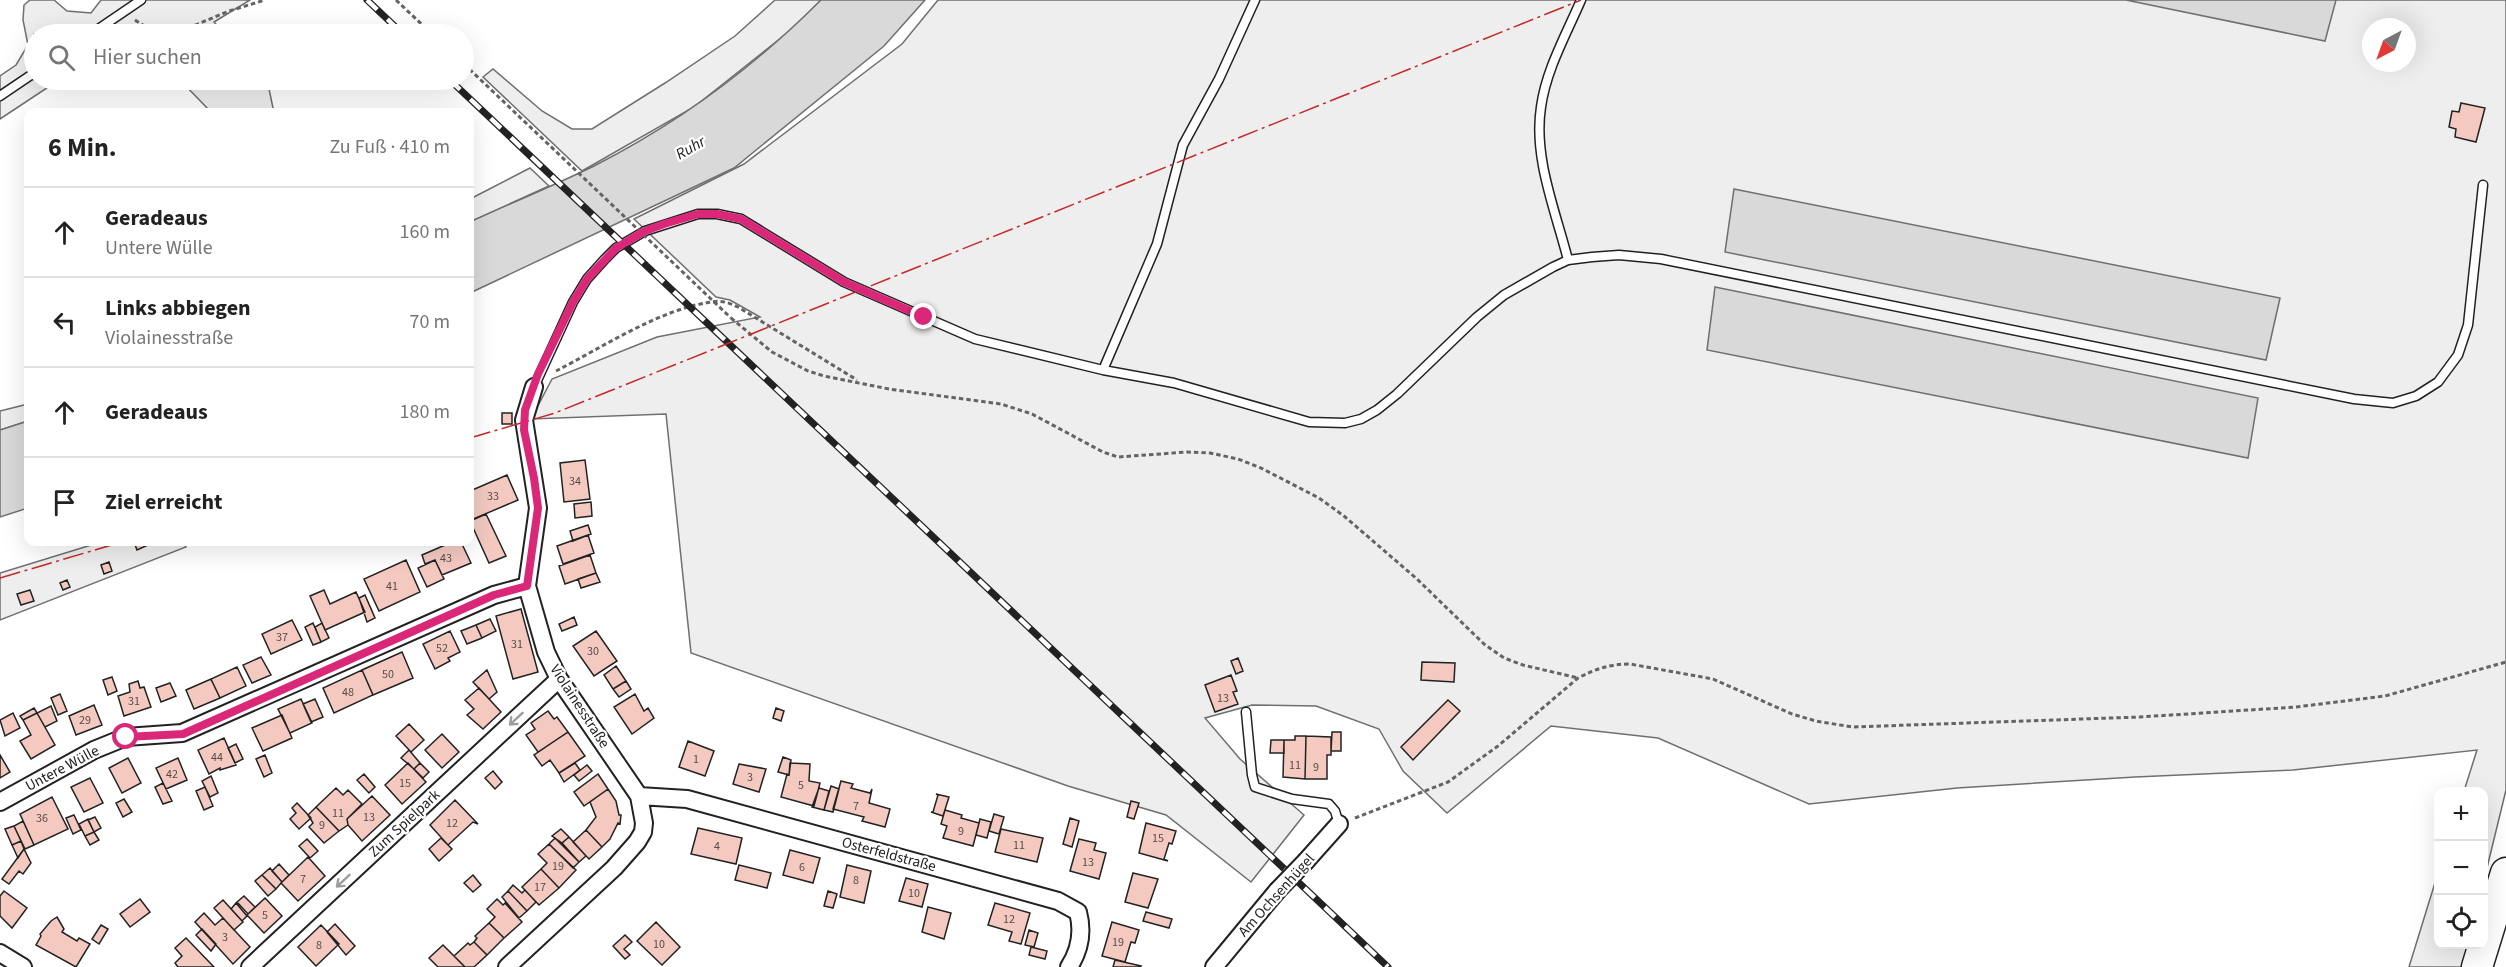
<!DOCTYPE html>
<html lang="de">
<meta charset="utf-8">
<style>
:root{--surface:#fff;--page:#f2f2f2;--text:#222;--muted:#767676;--line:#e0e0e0}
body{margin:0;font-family:"Source Sans 3",sans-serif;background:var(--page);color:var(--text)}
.controls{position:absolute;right:18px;bottom:18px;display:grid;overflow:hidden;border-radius:12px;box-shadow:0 6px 24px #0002}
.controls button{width:54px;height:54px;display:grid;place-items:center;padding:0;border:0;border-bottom:2px solid var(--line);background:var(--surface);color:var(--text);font:30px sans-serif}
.compass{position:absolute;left:2362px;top:18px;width:54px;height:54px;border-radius:50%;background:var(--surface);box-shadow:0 6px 24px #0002;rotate:221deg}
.stop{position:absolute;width:18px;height:18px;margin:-14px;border:4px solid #db2777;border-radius:50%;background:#fff}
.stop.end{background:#db2777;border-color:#fff;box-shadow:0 2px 6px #0008}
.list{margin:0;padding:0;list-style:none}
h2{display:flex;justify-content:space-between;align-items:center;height:78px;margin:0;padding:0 24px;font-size:26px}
h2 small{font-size:20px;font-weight:400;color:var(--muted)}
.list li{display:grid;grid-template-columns:39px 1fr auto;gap:18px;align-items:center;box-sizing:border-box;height:90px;padding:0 24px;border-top:2px solid var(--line)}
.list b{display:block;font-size:22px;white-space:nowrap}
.list p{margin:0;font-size:20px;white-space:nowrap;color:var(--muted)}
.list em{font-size:20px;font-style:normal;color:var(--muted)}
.icon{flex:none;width:33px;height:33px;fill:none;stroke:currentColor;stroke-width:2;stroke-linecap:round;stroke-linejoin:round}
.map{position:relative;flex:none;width:2506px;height:967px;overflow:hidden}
.search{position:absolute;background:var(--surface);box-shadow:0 6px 24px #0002;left:24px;top:24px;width:450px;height:66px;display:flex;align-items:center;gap:15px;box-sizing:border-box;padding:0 21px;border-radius:33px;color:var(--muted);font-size:22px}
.panel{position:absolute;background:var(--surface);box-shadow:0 6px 24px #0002;left:24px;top:108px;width:450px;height:438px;border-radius:12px}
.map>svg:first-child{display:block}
</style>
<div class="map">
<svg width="2506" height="967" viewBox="0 0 2506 967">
<rect width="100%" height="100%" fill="#fff"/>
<path fill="#eee" stroke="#6f6f6f" stroke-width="1.5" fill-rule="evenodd" d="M30 0H54L67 11 91 13 101 0H250L214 22 225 34H34V80H59L0 119V76L16 65 28 45 23 20 24 5Z
M775 0H821L796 26 694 107 582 171 483 77 493 69 542 111 572 129H592L665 83 735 36Z
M938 0H2506V790L2484 880V792L2464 791 2477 750 2293 770 2135 777 1957 788 1809 804 1658 738 1551 726 1447 813 1403 771 1379 729 1316 706 1252 705 1205 718 1240 759 1304 815 1251 882 1166 815 1068 786 691 653 666 414 531 419 552 379 657 337 760 317 730 300 716 297 634 219 744 164 902 44ZM2371 27H2407V63H2371Z
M180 80H264L268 84 273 108 269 112H211Z
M530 168 549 186 470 222V199Z
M28 404V421L0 430V411Z
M101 542H183L186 547 0 620V573Z
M2438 873V944L2468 945 2462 967H2409Z"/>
<path fill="#d9d9d9" stroke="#6f6f6f" stroke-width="1.5" d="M821 0H925L884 46 734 168 470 293V222C511 203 553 186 594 166 677 124 755 66 821 0Z
M2126 0H2336L2325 41Z
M1734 189 2280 298 2266 360 1725 252Z
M1715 287 2258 398 2248 458 1707 350Z
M28 421V508L0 517V430Z"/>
<path fill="#f3c9c0" stroke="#222" stroke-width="1.5" d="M2461 103 2485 108 2476 142 2455 137 2456 129 2449 127 2452 111 2459 112Z
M502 413H512V424H502Z
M585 460 590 499 564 502 560 463Z
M507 475 518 500 471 520 470 491Z
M591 502 592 516 575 518 574 504Z
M486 514 506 556 489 563 470 521Z
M588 525 591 534 573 541 570 531Z
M588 535 594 553 563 564 557 546Z
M134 542H144L146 546 137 550Z
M452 542H461L471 563 442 575 435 560 425 564 422 555Z
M590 555 596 573 565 584 559 566Z
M406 560 420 592 379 611 364 579Z
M435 560 444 579 427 587 418 568Z
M109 562 112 571 104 574 101 565Z
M596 573 600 582 581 588 578 579Z
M67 580 70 587 63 590 60 583Z
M30 590 34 601 21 605 17 594Z
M324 590 330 604 356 592 365 612 325 630 310 596Z
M365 595 375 618 367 622 359 598Z
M521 609 538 672 513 679 496 616Z
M574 617 577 625 562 631 559 624Z
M490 619 496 631 482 638 476 625Z
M292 620 302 640 271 654 262 634Z
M313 623 321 642 313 645 305 627Z
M322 623 329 638 321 642 315 627Z
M476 625 482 638 467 644 461 631Z
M450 631 460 652 448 658 450 661 435 669 423 644Z
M596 631 617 661 594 676 573 646Z
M402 652 413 678 373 695 362 670Z
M261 657 271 675 252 683 243 665Z
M1238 658 1243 671 1236 674 1231 661Z
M1422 662 1455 663 1454 682 1421 680Z
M616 666 626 681 613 689 604 675Z
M237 667 246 686 220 698 211 679Z
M362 670 373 695 334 713 323 688Z
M487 670 497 692 489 699 473 682Z
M1231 675 1237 691 1233 692 1238 704 1215 712 1205 685Z
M112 677 117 691 108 695 103 680Z
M211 679 220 698 194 709 186 690Z
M138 681 140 688 144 687 151 707 124 716 118 696 130 692 129 684Z
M626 681 631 689 619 697 613 689Z
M170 683 176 696 161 702 156 688Z
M479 688 501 712 483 729 467 715 474 709 465 700Z
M60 694 67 711 58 715 51 698Z
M635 694 644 711 648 708 654 718 632 734 614 707Z
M301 699 312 723 290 733 278 709Z
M315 699 323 717 311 722 303 704Z
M1448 700 1460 711 1413 760 1401 747Z
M94 705 102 725 76 735 69 716Z
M51 706 57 721 45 727 37 713Z
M34 708 37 713 23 720 20 716Z
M776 708 784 711 781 721 773 718Z
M548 711 554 719 557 717 568 732 538 752 526 735 535 729 531 723Z
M13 713 20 728 5 736 0 720Z
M37 713 55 745 31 759 20 741 31 735 23 720Z
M282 715 292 738 263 751 252 728Z
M409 724 424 740 411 752 396 736Z
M568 732 585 756 559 773 550 760 542 766 534 755Z
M1332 732H1341V751H1331Z
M442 734 459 752 442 768 425 750Z
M1295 736H1306L1305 779 1283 777 1284 740H1295Z
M1306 736 1331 737V755H1327V779H1305Z
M224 738 236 765 220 770V768L209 774 198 750Z
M1271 740H1284V753H1270Z
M688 741 714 751 705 776 679 767Z
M236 744 243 759 235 763 228 748Z
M409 750 420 763 414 769 401 758Z
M0 755 10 772 0 778Z
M265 755 272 773 264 777 256 759Z
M783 757 791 760 789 775 778 772Z
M128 758 141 783 122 793 109 768Z
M178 758 187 780 166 789 156 768Z
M408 763 426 782 402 804 385 785Z
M420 763 429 772 423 778 414 769Z
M575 763 580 770 564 782 559 773Z
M790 763 810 764 809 781 820 783 814 806 781 797 787 774 789 775Z
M739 764 766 769 759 792 733 784Z
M587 765 592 771 579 781 574 775Z
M493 771 502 782 495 789 485 778Z
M364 774 375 787 369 793 357 780Z
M598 774 608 789 584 806 574 792Z
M211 776 218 793 210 797 202 781Z
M90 778 103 803 84 812 71 787Z
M841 781 853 784 851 788 870 793 872 789 869 803 890 809 885 827 862 821 864 817 833 809Z
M163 783 172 801 163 804 155 787Z
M831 786 839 789 833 812 824 810Z
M205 787 213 806 204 810 196 791Z
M336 788 343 795 348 790 362 804 347 819 348 825 339 831 316 807Z
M819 788 829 791 824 810 812 807Z
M608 789 616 801 619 815H621L620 824 618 823 610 839 602 847 586 830 596 817 590 802Z
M936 794 949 797 943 816 931 812H933L938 795Z
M372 796 390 815 362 841 348 825 347 819Z
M52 797 68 829 34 845 20 814Z
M124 799 132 812 123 817 116 803Z
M455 800 478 824 473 822 448 845 430 825Z
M1131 801 1139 803 1134 819 1127 817Z
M297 803 311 818 299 829 290 819 296 813 292 808Z
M316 807 339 831 324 843 309 827 313 823 308 815Z
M945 810 962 815 961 818 979 823 973 846 943 838 947 826 941 824Z
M994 814 1004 817 999 834 989 831Z
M74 815 81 830 73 834 66 818Z
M95 817 101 828 94 832 88 820Z
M1070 818 1079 821 1072 847 1063 844Z
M88 819 94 832 85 836 79 824Z
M980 819 991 822 987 838 976 835Z
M23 821 34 845 25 849 14 826Z
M1146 823 1176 831 1172 844 1169 843 1164 859 1168 861 1139 853Z
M14 826 21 841 12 845 5 829Z
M698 828 742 838 736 864 691 854Z
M561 829 569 837 562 843 552 836Z
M1001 829 1043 838 1037 862 995 852Z
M586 830 602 847 589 859 573 842Z
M94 832 99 840 90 845 85 836Z
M569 837 586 856 579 862 562 843Z
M441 838 452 849 439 861 429 849Z
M555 838 579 862 573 868 549 844Z
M307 839 318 851 310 858 299 846Z
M1079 839 1096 843 1094 850 1106 853 1099 879 1070 871Z
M21 841 24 849 18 858 12 845Z
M549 844 576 870 559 888 541 869 547 863 538 854Z
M24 849 31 863 23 874 19 871 9 884 2 879Z
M790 850 820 858 813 883 783 875Z
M308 857 325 876 298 901 281 883Z
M279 864 289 875 282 882 272 871Z
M739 865 771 873 767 888 735 880Z
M847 865 871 871 864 903 840 897Z
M270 868 282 882 276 889 262 875Z
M541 869 559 888 539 905 522 887Z
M1133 873 1158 879 1148 908 1125 902Z
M262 875 276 889 268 896 255 881Z
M473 875 481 885 473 892 464 883Z
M906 878 928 884 922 907 899 901Z
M513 885 522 893 525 890 536 902 527 911 508 891Z
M4 891 27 908 12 928 0 916V896Z
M508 891 527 911 519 918 502 897Z
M828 891 837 894 833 908 824 906Z
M244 896 255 907 248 914 237 902Z
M265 898 282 916 264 933 247 915Z
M140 899 150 912 130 927 120 914Z
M497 899 503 905 505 903 522 922 504 938 489 923 495 917 487 909Z
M223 900 243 922 234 930 214 908Z
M236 903 247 916 242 921 231 909Z
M995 903 1030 913 1021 944 1009 941 1012 932 988 925Z
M928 907 951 913 944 939 922 932Z
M1146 912 1172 919 1169 928 1143 921Z
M204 913 215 925 223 918 250 947 233 964 195 922Z
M57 917 64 929 62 932 77 941 79 938 90 944 76 967 36 945 41 936 40 934 51 921Z
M656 922 680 947 662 965 637 941Z
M1112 922 1139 930 1135 943 1131 942 1125 962 1102 956Z
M489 923 504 938 487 955 474 942 477 938 475 936Z
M335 924 355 946 346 955 327 932Z
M101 925 108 929 99 944 92 939Z
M321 925 339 944 316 966 298 947Z
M202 929 216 944 211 951 196 935Z
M1029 930 1038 933 1034 947 1025 945Z
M625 935 632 942 624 949 630 955 625 959 613 946Z
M186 938 214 967H178L175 963 182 956 175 948Z
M474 942 487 955 474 967H465L454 956 468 943 470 945Z
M443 945 465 967H438L429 958Z
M1031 947 1047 951 1045 959 1029 955Z
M1115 960 1141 966 1140 967H1113Z"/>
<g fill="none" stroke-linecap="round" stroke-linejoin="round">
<g stroke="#222" stroke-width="11">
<path id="lane" d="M91 34 141 0
M0 96 34 73
M1568 260C1556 212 1533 158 1541 107 1546 70 1566 35 1581 0
M1103 370 1157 244 1183 145 1219 79 1255 0
M534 387 573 302 587 279 605 259 616 248 645 231 698 214H717L741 219 844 282 975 339 1103 370 1174 383 1309 422 1345 423 1361 419 1377 410 1397 394 1477 317 1504 295 1553 267 1568 260 1592 257 1619 255 1661 259 2354 399 2393 403 2416 396 2438 382 2458 355 2468 325 2483 185
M1246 712 1252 775 1255 787 1292 799 1329 804 1335 811 1339 824"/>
</g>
<g stroke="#222" stroke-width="20">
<path id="street" d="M639 796 687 799 1058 901 1078 912C1083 931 1080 950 1069 967
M0 802 94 750 126 737 182 733 494 595 527 586
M1306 861 1339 824
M0 953 23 967
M250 967 559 679
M507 967 614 868 637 842 643 832 644 823 639 796 559 679 546 652 527 586 538 508 524 420 534 387
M1214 967 1277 891"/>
</g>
<g stroke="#222" stroke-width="33">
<path id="highway" d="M2477 967 2506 873"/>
</g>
<path stroke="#646464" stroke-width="3" stroke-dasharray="4.5 3" stroke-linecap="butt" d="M396 0 432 34
M135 20 157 34
M174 34 229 11 265 0
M731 318 772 352 808 371 824 376 889 389 1001 404 1032 414 1103 452 1118 457 1187 452 1210 453 1238 459 1261 468 1319 498 1344 516 1417 579 1484 644 1504 658 1523 665 1578 678
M556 371C601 348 662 308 712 302 721 300 730 303 738 307L857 380
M1355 818 1448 782 1498 746 1578 678C1595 669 1610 664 1630 664L1713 679 1792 714 1816 721 1852 727 2140 717 2296 707 2385 696 2506 662"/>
<use href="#lane" stroke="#fff" stroke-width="8"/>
<use href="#street" stroke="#fff" stroke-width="16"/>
<use href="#highway" stroke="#fff" stroke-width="30"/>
<g stroke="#222" stroke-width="7">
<path id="rail" d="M367 0 403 34
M450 80 1388 967"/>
</g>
<use href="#rail" stroke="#fff" stroke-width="4.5" stroke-dasharray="14" stroke-linecap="butt"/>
<g stroke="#222" stroke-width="20" stroke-linecap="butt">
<path id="street-bridge" d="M1277 891 1306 861"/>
</g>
<path stroke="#646464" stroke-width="3" stroke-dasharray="4.5 3" stroke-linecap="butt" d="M464 64 731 318"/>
<use href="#street-bridge" stroke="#fff" stroke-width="16"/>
<path stroke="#c62828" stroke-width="1.5" stroke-dasharray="21 4.5 3 4.5" stroke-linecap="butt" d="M470 438 555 413 1581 0
M0 578 122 542"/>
</g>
<defs><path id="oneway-shaft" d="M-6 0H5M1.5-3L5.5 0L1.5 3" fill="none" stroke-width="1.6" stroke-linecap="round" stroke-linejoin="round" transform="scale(1.5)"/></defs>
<g stroke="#9c9c9c">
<use href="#oneway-shaft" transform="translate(516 719) rotate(137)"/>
<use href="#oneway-shaft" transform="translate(343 881) rotate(137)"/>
</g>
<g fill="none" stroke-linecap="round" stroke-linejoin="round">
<path stroke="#db2777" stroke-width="8" d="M126 737 183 734 494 595 527 586 538 508 534 478 524 430 525 410 538 374 573 302 587 279 616 248 645 231 664 224 698 214H717L741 219 844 282 924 317"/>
</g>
<g text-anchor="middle" stroke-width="4.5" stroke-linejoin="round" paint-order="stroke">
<g font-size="12" fill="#564c4a">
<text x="575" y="485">34</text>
<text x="493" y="500">33</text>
<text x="446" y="562">43</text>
<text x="392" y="590">41</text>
<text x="282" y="641">37</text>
<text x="517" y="648">31</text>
<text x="442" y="652">52</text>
<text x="593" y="655">30</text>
<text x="388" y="678">50</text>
<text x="348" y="696">48</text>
<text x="1223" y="702">13</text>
<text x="134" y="705">31</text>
<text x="85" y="724">29</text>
<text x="217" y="761">44</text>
<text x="696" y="763">1</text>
<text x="1295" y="769">11</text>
<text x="1316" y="771">9</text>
<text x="172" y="778">42</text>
<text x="750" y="781">3</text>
<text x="405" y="787">15</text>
<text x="801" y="789">5</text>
<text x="856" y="810">7</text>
<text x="338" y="817">11</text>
<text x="369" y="821">13</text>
<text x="42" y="822">36</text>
<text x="452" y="827">12</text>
<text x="322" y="829">9</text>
<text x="961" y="835">9</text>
<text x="1158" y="842">15</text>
<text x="1019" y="849">11</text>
<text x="717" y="850">4</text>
<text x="1088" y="866">13</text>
<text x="558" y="870">19</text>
<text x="802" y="871">6</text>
<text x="303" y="883">7</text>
<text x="856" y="884">8</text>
<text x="540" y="891">17</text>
<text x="914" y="897">10</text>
<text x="265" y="919">5</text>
<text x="1009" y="923">12</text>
<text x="225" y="941">3</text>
<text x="1118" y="946">19</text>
<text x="659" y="948">10</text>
<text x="319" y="949">8</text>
</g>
<g font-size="15" fill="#222" stroke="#fff">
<text transform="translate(580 706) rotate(57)" y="5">Violainesstraße</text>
<text transform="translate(62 768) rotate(-28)" y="5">Untere Wülle</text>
<text transform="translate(404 823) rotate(-43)" y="5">Zum Spielpark</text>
<text transform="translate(889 854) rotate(15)" y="5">Osterfeldstraße</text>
<text transform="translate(1276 895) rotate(-48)" y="5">Am Ochsenhügel</text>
</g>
<g font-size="16" font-style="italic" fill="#222" stroke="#fff">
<text transform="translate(690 147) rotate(-30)" y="6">Ruhr</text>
</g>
</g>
</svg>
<div class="controls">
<button>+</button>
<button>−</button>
<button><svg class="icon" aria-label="locate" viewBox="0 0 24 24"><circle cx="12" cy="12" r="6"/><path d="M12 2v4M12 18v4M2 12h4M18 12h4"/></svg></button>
</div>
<svg class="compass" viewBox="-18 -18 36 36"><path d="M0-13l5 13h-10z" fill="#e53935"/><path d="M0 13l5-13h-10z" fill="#767676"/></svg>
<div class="stop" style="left:126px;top:737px"></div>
<div class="stop end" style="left:924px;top:317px"></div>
<div class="search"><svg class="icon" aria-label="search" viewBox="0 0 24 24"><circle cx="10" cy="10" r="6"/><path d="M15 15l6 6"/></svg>Hier suchen</div>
<section class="panel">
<h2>6 Min.<small>Zu Fuß · 410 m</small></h2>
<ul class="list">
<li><svg class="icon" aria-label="ahead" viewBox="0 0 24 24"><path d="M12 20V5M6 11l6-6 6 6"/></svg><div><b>Geradeaus</b><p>Untere Wülle</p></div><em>160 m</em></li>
<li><svg class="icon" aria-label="left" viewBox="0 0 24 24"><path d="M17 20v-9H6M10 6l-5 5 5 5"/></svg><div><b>Links abbiegen</b><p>Violainesstraße</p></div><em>70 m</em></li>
<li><svg class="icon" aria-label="ahead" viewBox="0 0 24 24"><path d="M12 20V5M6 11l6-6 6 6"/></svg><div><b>Geradeaus</b></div><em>180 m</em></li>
<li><svg class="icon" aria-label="arrive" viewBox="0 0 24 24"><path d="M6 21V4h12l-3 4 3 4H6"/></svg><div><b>Ziel erreicht</b></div></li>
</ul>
</section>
</div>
